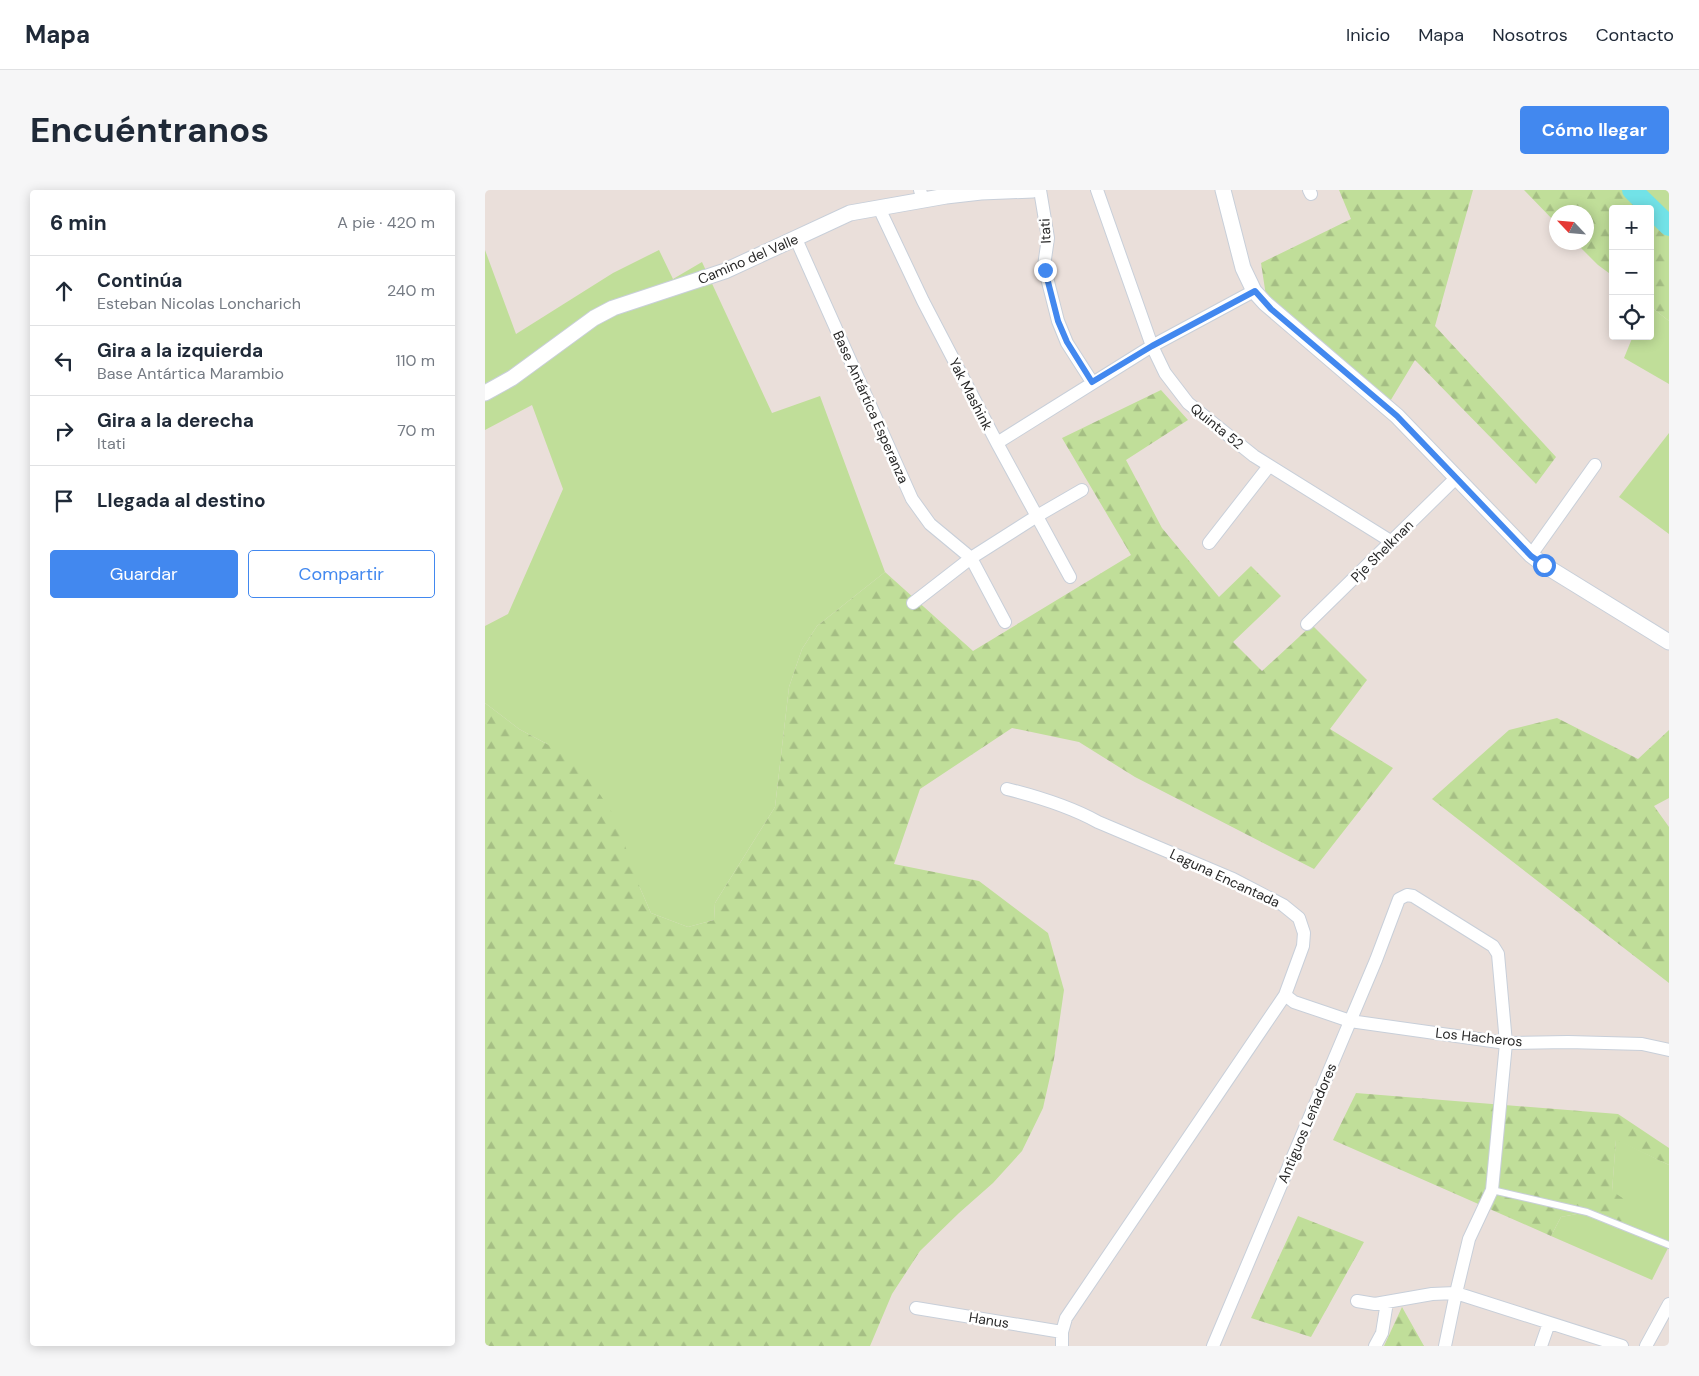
<!DOCTYPE html>
<html lang="es">
<meta charset="utf-8">
<style>
:root{--surface:#fff;--page:#f6f6f7;--text:#1f2937;--muted:#747a83;--line:#e0e1e3;--accent:#4288ef}
body{margin:0;font-family:"DM Sans",sans-serif;background:var(--page);color:var(--text)}
.controls{position:absolute;right:15px;top:15px;display:grid;overflow:hidden;border-radius:5px;box-shadow:0 2px 12px #0003}
.controls button{width:45px;height:45px;display:grid;place-items:center;padding:0;border:0;border-bottom:1px solid var(--line);background:var(--surface);color:var(--text);font:25px sans-serif}
.compass{position:absolute;left:1064px;top:15px;width:45px;height:45px;border-radius:50%;background:var(--surface);box-shadow:0 2px 12px #0003;rotate:296deg}
.stop{position:absolute;width:15px;height:15px;margin:-11px;border:4px solid #4288ef;border-radius:50%;background:#fff}
.stop.end{background:#4288ef;border-color:#fff;box-shadow:0 1px 5px #0008}
.list{margin:0;padding:0;list-style:none}
h2{display:flex;justify-content:space-between;align-items:center;height:65px;margin:0;padding:0 20px;font-size:21px}
h2 small{font-size:16px;font-weight:400;color:var(--muted)}
.list li{display:grid;grid-template-columns:32px 1fr auto;gap:15px;align-items:center;box-sizing:border-box;height:70px;padding:0 20px;border-top:1px solid var(--line)}
.list b{display:block;font-size:19px;white-space:nowrap}
.list p{margin:0;font-size:16px;white-space:nowrap;color:var(--muted)}
.list em{font-size:16px;font-style:normal;color:var(--muted)}
.actions{display:flex;gap:10px;padding:15px 20px}
.actions a{flex:1;padding:11px 0;border:1px solid var(--accent);border-radius:5px;text-align:center;font-size:18px;color:var(--accent)}
.actions .main{background:var(--accent);color:#fff}
.icon{flex:none;width:28px;height:28px;fill:none;stroke:currentColor;stroke-width:2;stroke-linecap:round;stroke-linejoin:round}
.map{position:relative;flex:none;width:1184px;height:1156px;overflow:hidden;border-radius:5px}
header{display:flex;align-items:center;gap:30px;box-sizing:border-box;height:70px;padding:0 25px;background:var(--surface);border-bottom:1px solid var(--line)}
header strong{font-size:24px}
nav{display:flex;gap:28px;margin-inline-start:auto;font-size:18px}
.intro{display:flex;align-items:center;justify-content:space-between;box-sizing:border-box;height:120px;padding:0 30px}
h1{margin:0;font-size:35px}
.button{padding:12px 22px;border-radius:5px;background:var(--accent);color:#fff;font-size:18px;font-weight:700}
main{display:flex;gap:30px;padding:0 30px}
aside{flex:1;background:var(--surface);border-radius:5px;box-shadow:0 2px 12px #0003}
.map>svg:first-child{display:block}
</style>
<header>
<strong>Mapa</strong>
<nav><a>Inicio</a><a>Mapa</a><a>Nosotros</a><a>Contacto</a></nav>
</header>
<div class="intro"><h1>Encuéntranos</h1><a class="button">Cómo llegar</a></div>
<main>
<aside>
<h2>6 min<small>A pie · 420 m</small></h2>
<ul class="list">
<li><svg class="icon" aria-label="ahead" viewBox="0 0 24 24"><path d="M12 20V5M6 11l6-6 6 6"/></svg><div><b>Continúa</b><p>Esteban Nicolas Loncharich</p></div><em>240 m</em></li>
<li><svg class="icon" aria-label="left" viewBox="0 0 24 24"><path d="M17 20v-9H6M10 6l-5 5 5 5"/></svg><div><b>Gira a la izquierda</b><p>Base Antártica Marambio</p></div><em>110 m</em></li>
<li><svg class="icon" aria-label="right" viewBox="0 0 24 24"><path d="M7 20v-9h11M14 6l5 5-5 5"/></svg><div><b>Gira a la derecha</b><p>Itati</p></div><em>70 m</em></li>
<li><svg class="icon" aria-label="arrive" viewBox="0 0 24 24"><path d="M6 21V4h12l-3 4 3 4H6"/></svg><div><b>Llegada al destino</b></div></li>
</ul>
<div class="actions"><a class="main">Guardar</a><a>Compartir</a></div>
</aside>
<div class="map">
<svg width="1184" height="1156" viewBox="0 0 1184 1156">
<defs>
<pattern id="forest-firs" width="22" height="20" patternUnits="userSpaceOnUse" patternTransform="scale(1.25)"><rect width="22" height="20" fill="#c0de99"/><path d="M5 1l3.5 6h-7zM16 11l3.5 6h-7z" fill="#a5be84"/></pattern>
</defs>
<rect width="100%" height="100%" fill="#eadfda"/>
<path fill="#c0de99" d="M0 60 31 144 128 83 174 60 188 89 217 72 287 223 335 206 400 382 332 436 317 459 304 497 290 617 230 713 229 730 203 737 166 723 155 698 62 554 34 539 0 513V436L23 424 78 299 47 215 0 240Z
M1165 116 1184 131V194L1139 168 1148 146H1165Z
M1184 243V344L1134 307Z
M1131 949 1184 975V1056L1167 1090 1066 1046 1076 1027 1102 1022 1133 1039 1127 1001Z"/>
<path fill="url(#forest-firs)" d="M854 0H988L950 136 1071 267 1051 294 930 170 904 213 781 106 776 73 866 29Z
M1039 0H1184V131L1165 116V19H1128V86L1113 75 1091 53 1102 52V22H1072L1071 33Z
M676 200 703 230 641 270 677 338 734 407 766 376 796 406 748 452 777 481 827 435 882 490 845 539 908 578 829 679 650 587 594 552 527 538 435 599 409 674 494 691 563 743 579 800 569 869 558 918 537 961 508 993 474 1023 435 1061 407 1104 385 1156H0V513L34 539 62 554 100 582 130 627 155 698 166 723 203 737 229 730 230 713 290 617 304 497 317 459 332 436 400 382 488 461 646 365 577 248Z
M1072 528 1153 569 1184 540V608L1169 616 1184 637V793L947 609 1024 540Z
M871 903 1133 924 1184 958V975L1131 950 1127 1001 1145 1013 1133 1039 1102 1022 1076 1027 1066 1046 848 950Z
M813 1026 879 1052 826 1147 766 1128Z
M917 1117 939 1156H899Z"/>
<g fill="none" stroke-linecap="round" stroke-linejoin="round">
<path stroke="#72e2e7" stroke-width="20" d="M1147 0 1184 36"/>
<g stroke="#c8cfd9" stroke-width="8">
<path id="service" d="M1007 1000 1102 1022 1184 1055"/>
</g>
<g stroke="#c8cfd9" stroke-width="14">
<path id="minor" d="M435 0 438 10
M555 0 563 48 559 76 573 131 582 153 607 192
M612 0 667 156 680 183 703 213 769 266 907 352
M824 0 826 4
M394 18 438 111 512 253 585 387
M311 49 427 309 445 334 486 368 520 432
M512 253 667 156 769 101
M724 353 784 276
M1046 365 1110 275
M428 413 486 368 552 326 597 300
M822 434 972 287
M522 599C554 607 584 616 613 632L748 689 798 715 814 728 819 743 818 756 800 805 809 812 865 831 1021 853 1083 852 1157 854 1184 860
M872 1111 890 1114 947 1104 971 1103 1137 1156
M431 1118 577 1142
M577 1156V1142L581 1128 800 805
M728 1156 891 770 914 709 922 705 928 706 1008 756 1013 764 1021 853 1007 1000 984 1049 971 1103 960 1156
M890 1156 897 1143 902 1112
M1056 1156 1064 1133
M1161 1156 1184 1114"/>
</g>
<g stroke="#c8cfd9" stroke-width="17">
<path id="tertiary" d="M738 0 758 78 769 101 780 113 912 226 1046 365 1059 375 1184 452
M0 203 27 188 109 128 128 118 240 81 365 23 461 6 496 2 548 0"/>
</g>
<use href="#service" stroke="#fff" stroke-width="6"/>
<use href="#minor" stroke="#fff" stroke-width="12"/>
<use href="#tertiary" stroke="#fff" stroke-width="15"/>
</g>
<g fill="none" stroke-linecap="round" stroke-linejoin="round">
<path stroke="#4288ef" stroke-width="6" d="M560 80 573 131 582 152 607 192 667 156 770 101 786 119 912 226 1046 366 1059 375"/>
</g>
<g text-anchor="middle" stroke-width="5" stroke-linejoin="round" paint-order="stroke">
<g font-size="14" fill="#282828" stroke="#fff">
<text transform="translate(560 41) rotate(-93)" y="5">Itati</text>
<text transform="translate(263 69) rotate(-23)" y="5">Camino del Valle</text>
<text transform="translate(486 204) rotate(63)" y="5">Yak Mashink</text>
<text transform="translate(386 217) rotate(66)" y="5">Base Antártica Esperanza</text>
<text transform="translate(732 236) rotate(39)" y="5">Quinta 52</text>
<text transform="translate(897 361) rotate(-45)" y="5">Pje Shelknan</text>
<text transform="translate(740 688) rotate(25)" y="5">Laguna Encantada</text>
<text transform="translate(994 847) rotate(6)" y="5">Los Hacheros</text>
<text transform="translate(822 933) rotate(-67)" y="5">Antiguos Leñadores</text>
<text transform="translate(504 1130) rotate(9)" y="5">Hanus</text>
</g>
</g>
</svg>
<div class="controls">
<button>+</button>
<button>−</button>
<button><svg class="icon" aria-label="locate" viewBox="0 0 24 24"><circle cx="12" cy="12" r="6"/><path d="M12 2v4M12 18v4M2 12h4M18 12h4"/></svg></button>
</div>
<svg class="compass" viewBox="-18 -18 36 36"><path d="M0-13l5 13h-10z" fill="#e53935"/><path d="M0 13l5-13h-10z" fill="#747a83"/></svg>
<div class="stop" style="left:1059px;top:375px"></div>
<div class="stop end" style="left:560px;top:80px"></div>
</div>
</main>
